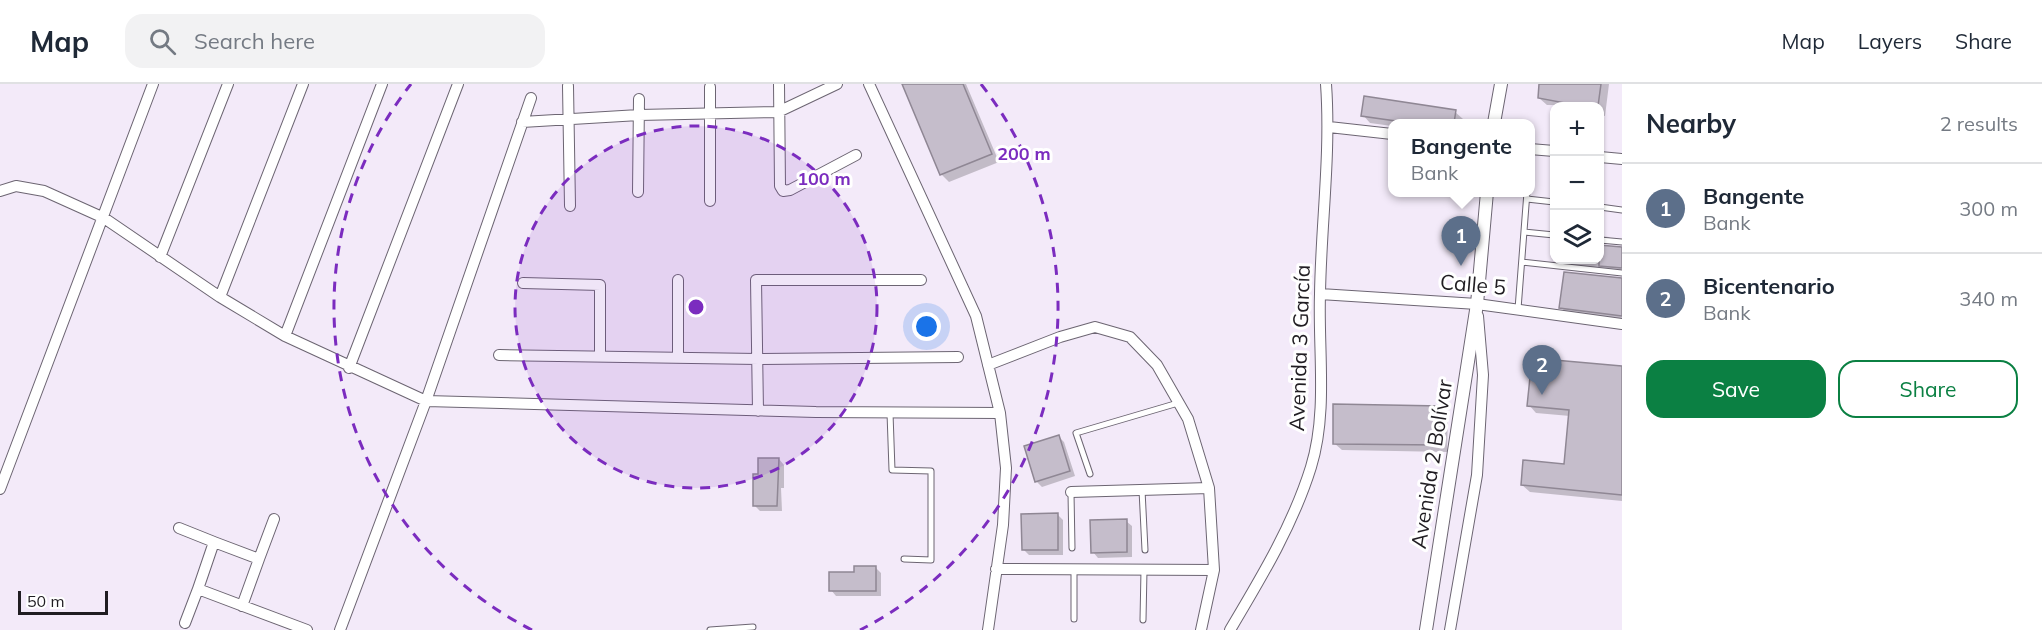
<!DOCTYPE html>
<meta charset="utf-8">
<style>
:root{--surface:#fff;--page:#f2f2f3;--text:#1f2937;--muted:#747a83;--line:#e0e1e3;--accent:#0b8043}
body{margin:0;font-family:Mulish,sans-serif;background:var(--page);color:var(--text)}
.controls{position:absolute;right:18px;top:18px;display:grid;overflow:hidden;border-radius:12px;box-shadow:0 2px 4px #0004}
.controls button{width:54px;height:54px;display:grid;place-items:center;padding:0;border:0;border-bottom:2px solid var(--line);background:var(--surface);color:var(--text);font:30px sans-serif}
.scale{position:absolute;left:18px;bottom:15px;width:90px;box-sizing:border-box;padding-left:6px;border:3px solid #201d22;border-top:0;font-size:16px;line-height:21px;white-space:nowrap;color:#201d22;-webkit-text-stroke:4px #fff;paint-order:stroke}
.you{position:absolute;left:927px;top:243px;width:21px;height:21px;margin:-15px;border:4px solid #fff;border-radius:50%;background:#1a73e8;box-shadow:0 0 0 9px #1a73e833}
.badge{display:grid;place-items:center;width:39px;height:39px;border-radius:50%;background:var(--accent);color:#fff;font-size:20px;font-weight:700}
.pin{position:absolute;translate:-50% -50px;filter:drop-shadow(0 2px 3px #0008)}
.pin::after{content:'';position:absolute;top:32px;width:21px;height:18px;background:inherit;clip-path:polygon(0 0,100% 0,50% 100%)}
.popup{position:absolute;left:1388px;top:35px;width:147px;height:78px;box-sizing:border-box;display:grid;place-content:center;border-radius:12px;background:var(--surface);filter:drop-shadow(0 2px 4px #0005);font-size:20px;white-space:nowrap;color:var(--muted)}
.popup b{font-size:22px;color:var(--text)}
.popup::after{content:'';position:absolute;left:50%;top:100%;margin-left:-12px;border:12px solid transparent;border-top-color:var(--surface)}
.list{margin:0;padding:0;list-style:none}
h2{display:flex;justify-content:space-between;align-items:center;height:78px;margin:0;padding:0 24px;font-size:26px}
h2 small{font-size:20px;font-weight:400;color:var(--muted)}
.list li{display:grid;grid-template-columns:39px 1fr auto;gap:18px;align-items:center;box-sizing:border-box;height:90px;padding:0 24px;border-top:2px solid var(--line)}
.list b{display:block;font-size:22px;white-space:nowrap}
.list p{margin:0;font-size:20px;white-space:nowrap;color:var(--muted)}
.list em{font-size:20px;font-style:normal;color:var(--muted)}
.actions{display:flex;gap:12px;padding:18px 24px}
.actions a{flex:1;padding:14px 0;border:2px solid var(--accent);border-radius:18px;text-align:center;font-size:21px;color:var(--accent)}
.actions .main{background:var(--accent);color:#fff}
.icon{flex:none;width:33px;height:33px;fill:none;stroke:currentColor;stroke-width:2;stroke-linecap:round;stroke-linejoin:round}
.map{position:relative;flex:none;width:1622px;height:546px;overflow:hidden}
header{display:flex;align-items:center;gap:36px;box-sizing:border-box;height:84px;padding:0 30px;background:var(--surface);border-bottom:2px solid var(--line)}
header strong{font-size:28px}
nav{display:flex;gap:33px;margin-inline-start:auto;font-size:21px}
.search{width:420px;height:54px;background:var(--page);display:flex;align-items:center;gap:15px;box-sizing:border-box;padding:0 21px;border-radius:18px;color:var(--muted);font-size:22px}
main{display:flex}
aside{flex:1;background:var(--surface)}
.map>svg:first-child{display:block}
</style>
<header>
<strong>Map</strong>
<div class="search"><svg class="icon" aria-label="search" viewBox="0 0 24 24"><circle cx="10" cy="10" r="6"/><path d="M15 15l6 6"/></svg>Search here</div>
<nav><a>Map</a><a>Layers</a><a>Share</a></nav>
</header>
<main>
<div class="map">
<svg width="1622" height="546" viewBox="0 0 1622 546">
<rect width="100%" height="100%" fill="#f3eaf9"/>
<path fill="#0003" d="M904 0H966L999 78 949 98 941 90Z
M1541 0H1609L1605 32 1600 31V22L1547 21 1539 14Z
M1455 28 1463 35 1462 39H1392V42L1370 39 1363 31Z
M1600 152 1609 153 1614 159 1603 160V163L1622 164V190L1574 185 1567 177 1600 176Z
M1622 195V238L1568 231 1561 223Z
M1622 284V417L1530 408 1522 401 1565 382 1570 332 1536 329 1529 321Z
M1440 323 1448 331 1447 368 1342 366 1334 359Z
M1059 353 1064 358 1075 392 1042 403 1036 397Z
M779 375 784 381V404H781L782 427H760L755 422 760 391Z
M1057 430 1063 436V471H1029L1024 466Z
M1126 437 1132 442V473L1098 474 1093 468Z
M876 484 881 489V512H836L831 506Z"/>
<path fill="#c5bdcb" stroke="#8f8794" stroke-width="1.5" d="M902 0H963L992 70 940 91Z
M1539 0H1601L1598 22H1581L1538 14Z
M1364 12 1456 26 1454 39H1410L1361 32Z
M1599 161 1622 163V184L1599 182Z
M1564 188 1622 194V232L1559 224Z
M1532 274 1622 282V411L1521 401 1523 376 1564 380 1569 326 1527 322Z
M1333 320 1441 322 1440 361 1333 360Z
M1059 351 1070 387 1035 398 1024 362Z
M758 374H779L777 422H753V390H758Z
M1058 429V466H1022L1021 430Z
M1127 435V468L1091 469 1090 436Z
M854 482H876V507H829V488H854Z"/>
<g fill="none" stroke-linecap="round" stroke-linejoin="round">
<g stroke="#6c6572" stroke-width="7">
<path id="service" d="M1527 115 1554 118
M1600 123 1622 126
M1524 148 1554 151
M1600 156 1622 158
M1522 178 1622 189
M1518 225 1527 108
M890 329 892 386 931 387V476L904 475
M1090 390 1076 349 1178 319
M1142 406 1145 466
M1071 409 1072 464
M1074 485V535
M1143 536 1144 486
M710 546 753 543"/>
</g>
<g stroke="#6c6572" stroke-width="12">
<path id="minor" d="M779 0 780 102 783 107 790 106 856 71
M869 0 976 232 1000 329 1006 384 1003 441 988 546
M568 2 570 122
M710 3V117
M522 38 639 31 778 28 837 0
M1329 43 1392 50
M1530 65 1554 67
M1600 73 1622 75
M0 107 16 102 44 107 104 134 220 213 285 252 426 317 816 328 1000 329
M638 108 639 15
M160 173 228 0
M678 196V273
M523 199 600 201V272
M1320 210 1477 220 1622 240
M220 213 303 0
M285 252 382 0
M499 271 758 275 958 273
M988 281 1060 253 1095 243 1130 253 1157 281 1188 335 1209 404 1214 486 1201 546
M349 284 458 0
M758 327 756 196H921
M0 405 153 0
M1071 408 1209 404
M179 444 214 458
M259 475 274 435
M996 485 1214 486
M242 522 259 475 214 458 198 505 307 546
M185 539 198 505
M340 546 426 317 531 14
M1230 546C1261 494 1293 441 1311 383 1328 328 1318 266 1320 210 1321 140 1331 70 1326 0
M1450 546 1477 391 1483 291 1478 232"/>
</g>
<g stroke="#6c6572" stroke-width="14">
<path id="tertiary" d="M1494 39 1501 0
M1426 546 1477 220 1487 108"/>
</g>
<use href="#service" stroke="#fff" stroke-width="5"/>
<use href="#minor" stroke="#fff" stroke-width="10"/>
<use href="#tertiary" stroke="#fff" stroke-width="12"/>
</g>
<circle cx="696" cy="223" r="181" fill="#7b2cbf" fill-opacity=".12"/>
<g fill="none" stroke="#7b2cbf" stroke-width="3" stroke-dasharray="10 8">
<circle cx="696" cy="223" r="181"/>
<path d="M532 546A362 362 0 0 1 411 0M981 0A362 362 0 0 1 860 546"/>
</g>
<g text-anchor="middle" stroke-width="6" stroke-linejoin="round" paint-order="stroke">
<g font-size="21" fill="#201d22" stroke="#fff">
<text transform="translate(1473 201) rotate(5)" y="7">Calle 5</text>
<text transform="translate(1300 264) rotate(-88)" y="7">Avenida 3 García</text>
<text transform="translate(1432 380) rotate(-81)" y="7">Avenida 2 Bolívar</text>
</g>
</g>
<circle cx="696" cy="223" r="9" fill="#7b2cbf" stroke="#fff" stroke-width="3"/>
<g font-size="18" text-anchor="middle" font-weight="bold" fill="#7b2cbf" stroke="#fff" stroke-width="6" stroke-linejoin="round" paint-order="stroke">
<text x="1024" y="76">200 m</text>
<text x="824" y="101">100 m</text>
</g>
</svg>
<div class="controls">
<button>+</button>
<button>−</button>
<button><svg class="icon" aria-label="layers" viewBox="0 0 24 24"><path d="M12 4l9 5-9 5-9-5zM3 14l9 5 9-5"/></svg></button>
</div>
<div class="scale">50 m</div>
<div class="you"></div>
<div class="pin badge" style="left:1461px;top:182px;background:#5c6f8a">1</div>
<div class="popup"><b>Bangente</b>Bank</div>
<div class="pin badge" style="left:1542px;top:311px;background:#5c6f8a">2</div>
</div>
<aside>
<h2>Nearby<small>2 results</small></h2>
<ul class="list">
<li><span class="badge" style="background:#5c6f8a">1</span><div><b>Bangente</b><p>Bank</p></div><em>300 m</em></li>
<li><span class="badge" style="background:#5c6f8a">2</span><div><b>Bicentenario</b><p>Bank</p></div><em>340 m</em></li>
</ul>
<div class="actions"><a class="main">Save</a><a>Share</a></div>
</aside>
</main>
